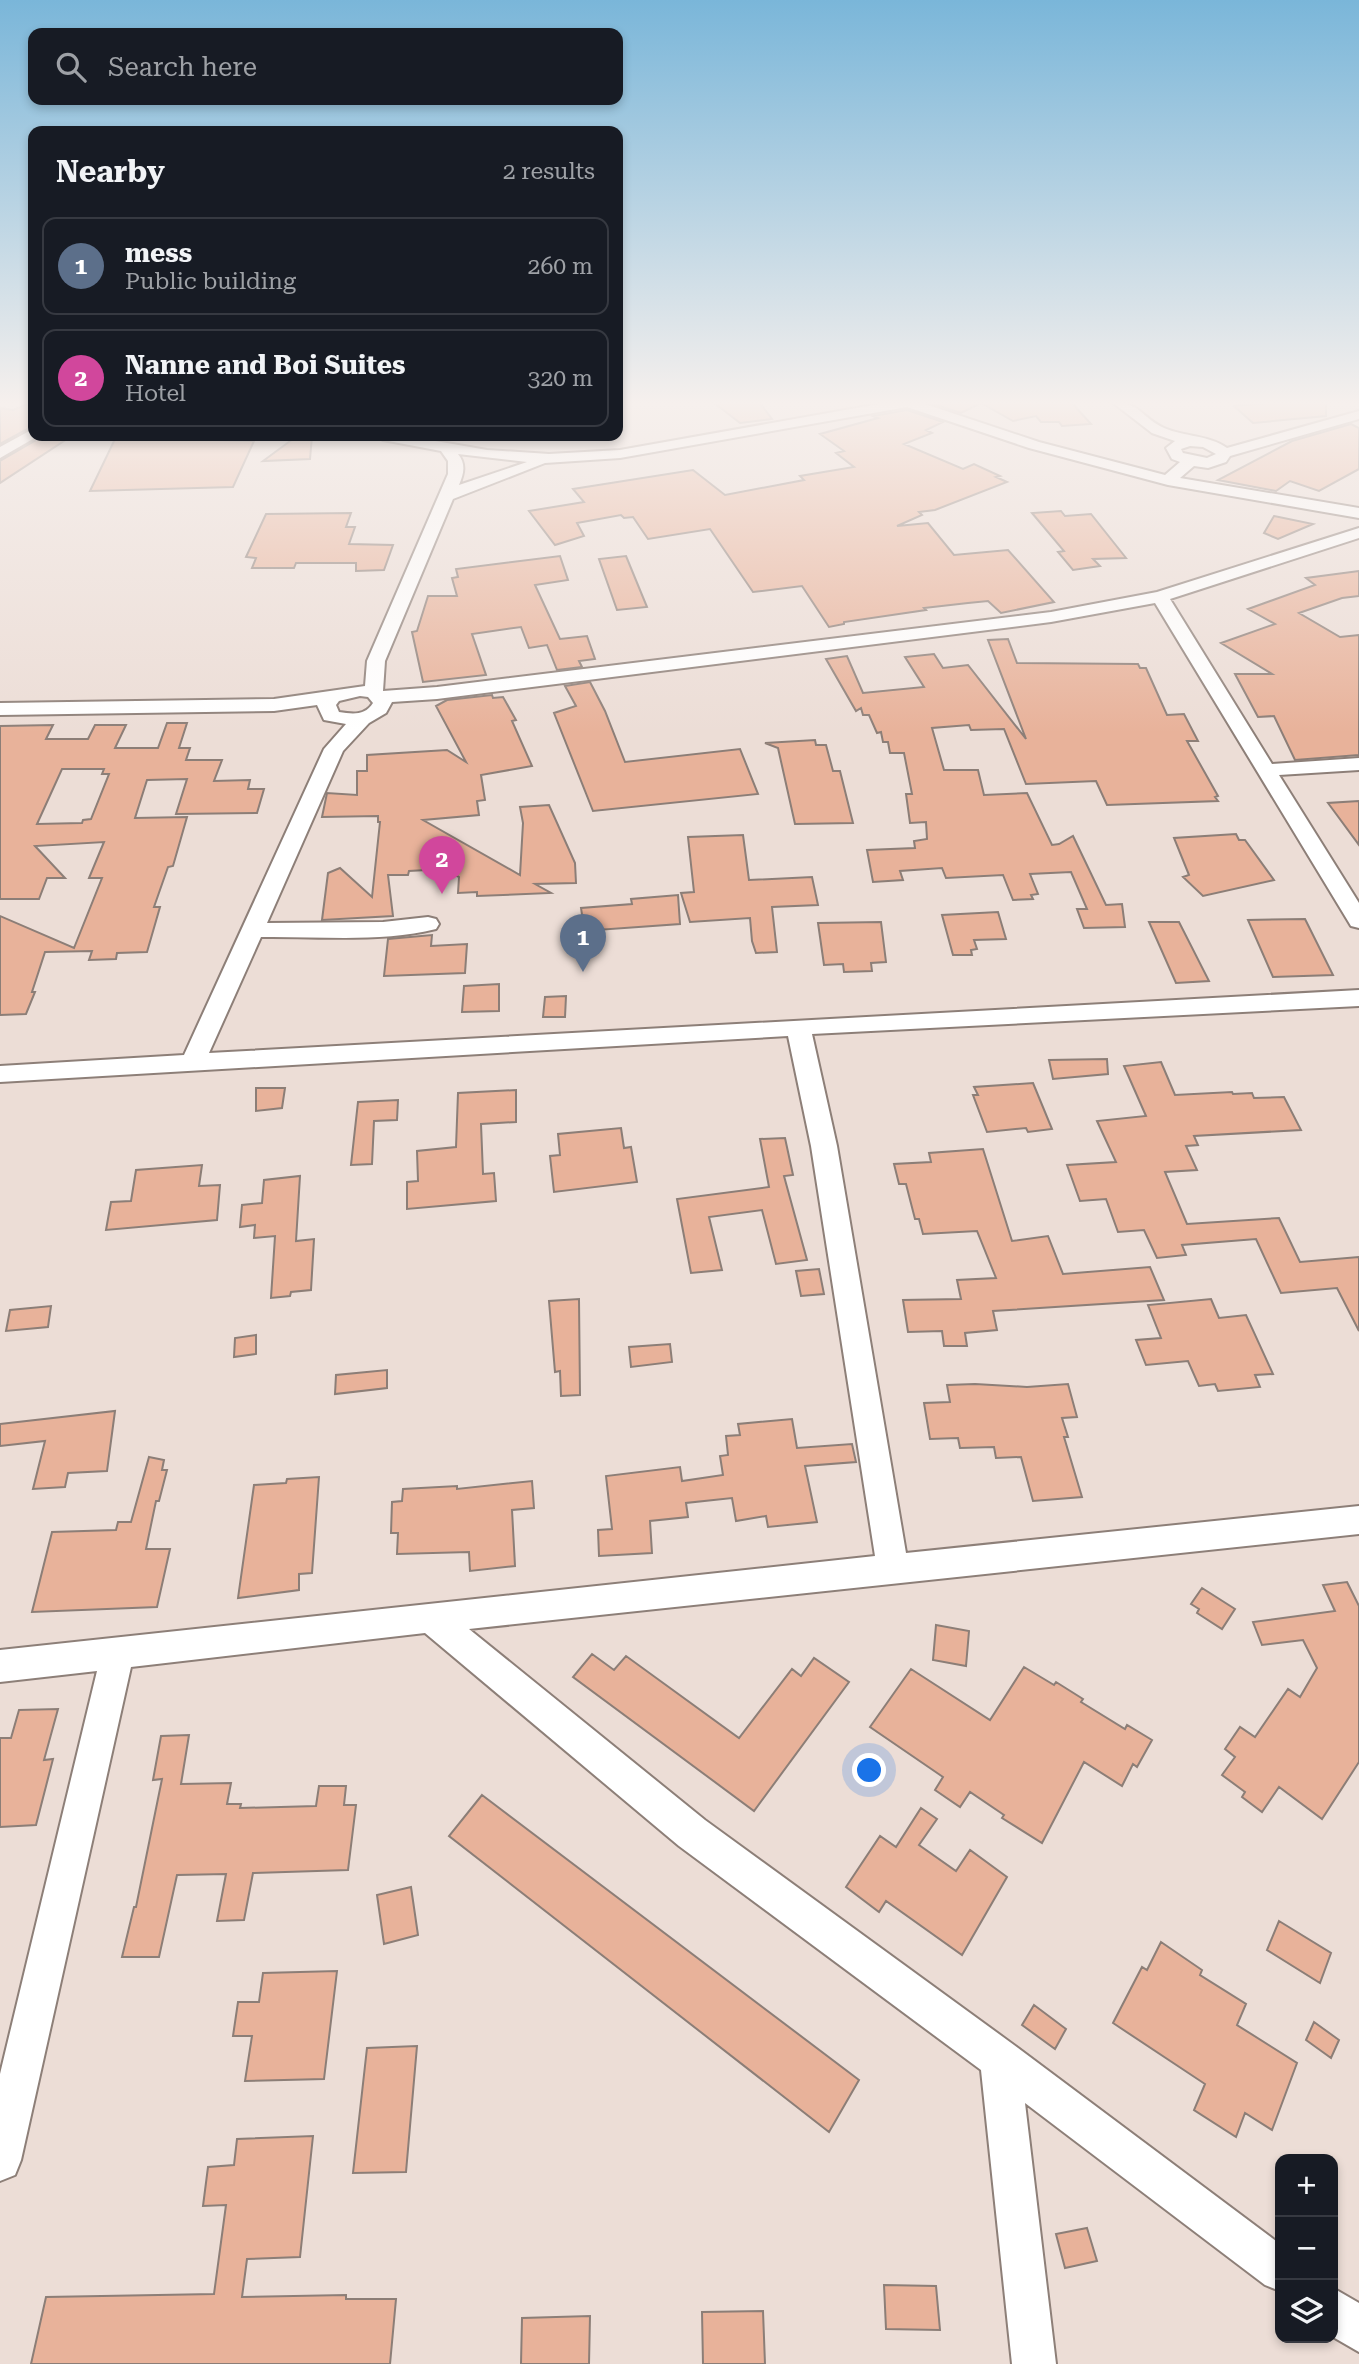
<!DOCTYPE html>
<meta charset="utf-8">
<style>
:root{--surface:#171b24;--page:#242831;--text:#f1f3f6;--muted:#9ea1a6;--line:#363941;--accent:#b45309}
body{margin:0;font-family:"Roboto Serif",serif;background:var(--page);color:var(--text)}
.controls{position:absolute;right:21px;bottom:21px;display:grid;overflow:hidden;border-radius:14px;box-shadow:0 4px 10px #0003}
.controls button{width:63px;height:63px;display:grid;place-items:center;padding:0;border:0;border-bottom:2px solid var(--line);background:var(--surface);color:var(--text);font:35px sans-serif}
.you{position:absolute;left:870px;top:1771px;width:24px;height:24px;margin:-18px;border:5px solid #fff;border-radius:50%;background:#1a73e8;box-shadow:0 0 0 10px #1a73e833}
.badge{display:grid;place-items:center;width:46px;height:46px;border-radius:50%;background:var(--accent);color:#fff;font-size:23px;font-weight:700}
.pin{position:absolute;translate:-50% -58px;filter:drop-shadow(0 2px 4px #0008)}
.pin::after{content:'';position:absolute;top:37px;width:24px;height:21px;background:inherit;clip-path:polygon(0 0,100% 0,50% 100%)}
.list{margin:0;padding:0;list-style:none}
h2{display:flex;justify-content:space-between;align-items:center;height:91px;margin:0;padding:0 28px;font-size:30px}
h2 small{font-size:23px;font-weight:400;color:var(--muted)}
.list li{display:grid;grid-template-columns:46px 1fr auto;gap:21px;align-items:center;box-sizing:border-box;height:98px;margin:0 14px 14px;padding:0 14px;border:2px solid var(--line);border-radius:14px}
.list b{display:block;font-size:26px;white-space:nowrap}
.list p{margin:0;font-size:23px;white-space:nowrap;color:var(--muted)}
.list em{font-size:23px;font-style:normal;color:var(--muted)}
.icon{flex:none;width:38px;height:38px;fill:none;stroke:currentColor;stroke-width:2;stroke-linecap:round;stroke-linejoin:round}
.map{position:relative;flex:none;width:1359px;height:2364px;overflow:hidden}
.search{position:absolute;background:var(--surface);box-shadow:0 4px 10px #0003;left:28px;top:28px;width:595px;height:77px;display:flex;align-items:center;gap:18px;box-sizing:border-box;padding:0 24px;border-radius:14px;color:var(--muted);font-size:26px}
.panel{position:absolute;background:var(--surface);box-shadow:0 4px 10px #0003;left:28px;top:126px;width:595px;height:315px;border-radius:14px}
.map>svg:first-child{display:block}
</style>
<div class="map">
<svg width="1359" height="2364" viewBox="0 0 1359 2364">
<rect width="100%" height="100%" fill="#ecddd6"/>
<path fill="#e8b29a" stroke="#8c7e77" stroke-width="2" fill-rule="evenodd" d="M33 402V426L0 444V408L13 410Z
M713 402H759L772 419 740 423Z
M927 402H1071L1091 424 1062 426 1059 422H1041L1036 416 1013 421 981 403 961 413Z
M1276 402H1326V416L1253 423 1234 406Z
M907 410 943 422 926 430 932 433 904 444 963 469 974 464 1000 476 996 477 1007 482 935 510 919 512 922 515 897 526 928 523 954 555 1008 550 1054 602 1001 613 988 601 968 603 924 608 926 610 844 622V624L829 627 802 586 753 592 710 529 648 539 633 517 624 518 621 515 577 523 584 536 555 545 529 511 584 502 573 489 693 470 725 495 804 480 800 476 854 467 836 453 844 451 820 434 878 418 873 416Z
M1351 424 1359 428V469L1319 491 1290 481 1276 491 1218 480 1292 441Z
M297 436H312L310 459 263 461Z
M38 439H67L0 483V461Z
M115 439H176L254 441 233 487 90 491Z
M1061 511 1065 516 1091 514 1126 558 1093 559 1100 566 1073 570 1058 552 1064 551 1032 513Z
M351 513 346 527H355L349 544 393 545 384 570 356 571V563H296L294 568H252L256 558 246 557 266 514Z
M1274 516 1313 524 1278 539 1264 533Z
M560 556 568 580 535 585 560 639 587 636 595 659 579 661 582 667 557 670 547 645 529 648 521 627 472 634 486 675 423 682 412 632 417 631 428 596H457L452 578 458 577 456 569Z
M626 556 647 607 617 610 599 559Z
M1359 571V596L1342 598 1299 613 1340 637 1359 635V755L1295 760 1274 716 1258 717 1235 674H1272L1221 643 1275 624 1248 609 1315 585 1306 578Z
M1008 639 1017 663 1138 664 1140 668H1146L1167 715 1184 714 1198 741H1187L1218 796 1215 797 1218 801 1107 805 1096 781 1026 784 1004 729 971 730 969 725 932 728 944 770H978L984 795 1027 793 1052 845 1059 844 1073 836 1106 905 1122 904 1125 927 1084 928 1077 909H1087L1071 872 1030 874 1038 894 1031 895 1033 899 1013 900 1003 875 946 878 942 868 900 871 903 880 873 882 867 850 915 848 914 841 927 839 926 822 910 823 906 794H912L904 753H890L888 742H883L881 732 877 733 869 715H863L861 708 856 711 826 659 847 656 863 693 924 687 905 657 934 654 943 668 968 665 1026 739 988 640Z
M590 682 605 711 625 762 740 749 758 794 593 811 554 713 576 706 565 686Z
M492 695 493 698 503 697 516 720 512 721 532 766 481 775 485 800 477 801 479 815 423 820 520 875 523 823 520 807 549 805 575 863 576 883 535 884 551 893 477 896V892L458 893 459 877 444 869 409 871 408 875H388L393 916 322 920 328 873 340 868 372 897 380 822H378V816L322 817 327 793 357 795V771H367V755L447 750 466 762 436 706 447 700Z
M167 723H187L179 748H190L186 760H222L214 781 250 780 248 789H264L257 813 176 814 187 779 147 780 135 818 187 817 173 866 168 867 154 907H160L147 952 117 953 116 959 89 960 92 951 45 952 32 992H35L26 1014 0 1015V916L74 948 102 878H89L104 842 35 846 65 878H47L39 899H0V726L53 725 46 739H88L95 725H126L115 748H158ZM62 769H104L102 774H109L91 819 83 820 82 823 37 824Z
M815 740 816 745H826L833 771H840L853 823 795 824 778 748 765 743Z
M1359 801V845L1328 803Z
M1236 834 1239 840H1245L1274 880 1203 896 1183 877 1189 875 1174 838Z
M743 835 749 880 812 877 818 905 772 907 777 952 756 953 752 941 750 918 690 922 681 893 694 892 688 837Z
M678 895 680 924 597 930V927L584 928 581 908 632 904 631 899Z
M998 912 1006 939 974 940 977 949 971 950 972 955H953L942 915Z
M1305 919 1333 975 1273 977 1248 920Z
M881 922 886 962 871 963 872 971 844 972 843 964 824 965 818 923Z
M1149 922H1179L1209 981 1176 983Z
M432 935 431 946 467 944 465 973 384 976 388 939Z
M499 984V1011L462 1012 464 986Z
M566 996 565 1017H543L545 997Z
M1107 1059 1108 1074 1053 1079 1049 1060Z
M1161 1062 1175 1095 1232 1092 1233 1094 1252 1093 1254 1098 1284 1097 1301 1130 1194 1136 1198 1145 1186 1146 1197 1170 1165 1172 1187 1224 1279 1218 1300 1262 1359 1257V1331L1337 1288 1281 1293 1256 1239 1182 1245 1186 1255 1157 1258 1144 1230 1118 1232 1106 1199 1080 1201 1067 1165 1116 1162 1097 1121 1146 1116 1124 1066Z
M1033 1083 1052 1129 1028 1132 1026 1128 987 1132 973 1095H978L974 1087Z
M256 1088H285L282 1108 256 1111Z
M516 1090V1122L481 1124 483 1174 494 1173 496 1201 407 1209V1182L418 1181 417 1151 456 1147 458 1093Z
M398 1100 397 1120 374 1121 372 1164 351 1165 358 1102Z
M621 1128 624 1148 631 1147 637 1182 554 1192 550 1156 560 1155 558 1134Z
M785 1138 793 1175 784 1176 807 1260 776 1264 762 1210 709 1217 722 1270 691 1273 677 1199 769 1187 760 1139Z
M983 1149 1012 1241 1048 1236 1063 1274 1150 1267 1164 1300 993 1311 997 1330 965 1333 967 1346H944L942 1331 908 1332 903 1300 961 1299 957 1280 996 1278 977 1231 923 1234 919 1219H915L906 1184H899L894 1164 931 1162 929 1153Z
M202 1165 199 1186 220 1185 217 1220 106 1230 111 1202 131 1201 136 1170Z
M300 1176 296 1241 314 1239 311 1290 291 1292 290 1296 271 1298 275 1236 254 1238 255 1225 240 1227 242 1205 262 1203 264 1180Z
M819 1269 824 1294 801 1296 796 1271Z
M579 1299 580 1395 561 1396 560 1371 555 1372 549 1301Z
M1211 1299 1219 1318 1246 1315 1273 1374 1255 1375 1260 1387 1218 1391 1215 1384 1199 1386 1188 1361 1146 1365 1136 1340 1161 1338 1148 1305Z
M51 1306 48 1327 6 1331 10 1310Z
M256 1335V1354L234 1357 235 1338Z
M670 1344 672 1362 631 1367 629 1347Z
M387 1370V1388L335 1394 336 1375Z
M975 1384 1027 1387 1068 1384 1077 1417 1062 1418 1068 1437H1064L1082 1497 1033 1501 1021 1457 996 1458 994 1447 960 1448 958 1438 930 1439 924 1403 950 1402 947 1385Z
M115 1411 107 1471 68 1473 65 1487 33 1489 45 1441 0 1446V1424Z
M792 1419 797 1448 852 1444 856 1462 805 1466 817 1522 768 1527 766 1516 736 1521 732 1498 686 1503 688 1517 650 1521 652 1553 599 1556 598 1530 612 1529 606 1476 680 1467 682 1481 723 1475 720 1456 728 1455 726 1436 740 1435 738 1424Z
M149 1457 164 1460 162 1470H167L159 1501H156L146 1549H170L157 1607 32 1612 52 1532 116 1530 118 1522H131Z
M319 1477 312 1573 299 1574V1590L238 1598 254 1485 286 1483 287 1479Z
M532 1481 534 1508 512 1510 515 1566 470 1571 469 1552 397 1554 398 1533H391L392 1502 402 1501 403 1489 457 1486V1489Z
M1347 1582 1359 1606V1762L1322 1819 1279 1787 1262 1812 1242 1797 1245 1792 1222 1775 1235 1757 1225 1749 1240 1727 1255 1737 1288 1689 1300 1697 1317 1668 1303 1640 1262 1645 1253 1622 1335 1611 1323 1585Z
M1202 1588 1235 1609 1222 1629 1197 1613 1199 1609 1191 1604Z
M936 1625 969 1631 966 1666 933 1660Z
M592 1654 614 1670 626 1656 739 1738 792 1669 801 1676 814 1658 849 1682 754 1811 573 1677Z
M1024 1667 1054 1685 1056 1682 1083 1699 1081 1702 1125 1729 1127 1725 1152 1740 1137 1767 1133 1764 1122 1786 1084 1762 1042 1843 1002 1818 1004 1815 970 1792 960 1807 935 1790 943 1777 870 1727 911 1669 990 1720Z
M58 1709 44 1760 53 1759 36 1825 0 1827V1738H11L19 1710Z
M189 1735 181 1784 231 1783 227 1804H241L240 1808 316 1806 319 1786H346L344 1805H356L348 1870 253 1873 244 1920 217 1921 226 1874 177 1875 159 1957H122L134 1907H136L162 1779 153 1780 161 1736Z
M482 1795 859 2080 829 2132 449 1836Z
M921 1808 937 1819 919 1845 956 1871 970 1850 1007 1877 962 1955 886 1901 879 1912 846 1887 880 1836 896 1847Z
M411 1887 418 1935 384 1944 377 1895Z
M1279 1921 1331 1953 1320 1983 1267 1950Z
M1161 1942 1202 1970 1200 1975 1246 2004 1237 2025 1297 2063 1272 2130 1245 2113 1236 2137 1194 2110 1205 2084 1113 2023 1142 1967 1147 1970Z
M337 1971 324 2079 245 2081 252 2036H233L238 2002H259L263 1973Z
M1034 2005 1066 2029 1055 2049 1022 2025Z
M1314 2022 1339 2040 1331 2058 1306 2040Z
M417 2046 406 2172 353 2173 367 2048Z
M313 2136 300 2257 247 2259 242 2297 346 2295V2299H396L390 2364H31L46 2297 214 2294 226 2205 203 2206 208 2167 234 2165 237 2139Z
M1087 2228 1097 2261 1065 2268 1056 2234Z
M884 2285 936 2286 940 2330 886 2329Z
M763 2311 765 2364H703L702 2312Z
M590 2316 589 2364H521L522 2318Z"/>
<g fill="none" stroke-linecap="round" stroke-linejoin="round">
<g stroke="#8d7f78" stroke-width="4">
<path id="minor" d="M890 402H919L1039 442 1165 475 1180 462 1172 459 1166 448 1175 441 1152 433 1112 402C1140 402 1142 418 1164 428 1185 437 1209 435 1227 448L1359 411V419L1230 456 1226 462 1208 468 1194 466 1180 478 1359 508V518L1168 485 1029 448 907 407 620 458 545 463 453 499 385 661 383 691 437 687 1051 612 1157 592 1359 528V538L1170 599 1272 764 1359 758V770L1279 775 1359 903V928L1351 926 1348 921 1155 603 1051 622 437 699 392 702 386 713 369 723 343 751 267 923 383 922 428 917 436 919 439 924 436 929C380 943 317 936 261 937L209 1053 1359 990V1006L812 1034 837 1146 906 1553 1359 1506V1534L469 1629 705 1820 1014 2045 1280 2244V2291L1265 2285 1025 2103 1056 2364H1012L981 2070 679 1846 425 1633 131 1667 21 2160 15 2175 0 2181V2074L97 1671 0 1682V1650L875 1556 811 1146 788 1036 0 1082V1066L184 1055 324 749 346 724 324 720 317 705 274 711 0 715V703L274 699 365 686 367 661 448 474V461L441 451 383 440 376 436H407L487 450 549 454 620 450ZM1190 446 1203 447 1216 454 1207 458 1183 453 1181 449ZM458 454 527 462 459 485C464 473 466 464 458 454ZM360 696 368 697 373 703C365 716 352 714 339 712L336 705 339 701Z
M33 429V436H38L0 458V447Z
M1333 2288 1359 2303V2352L1333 2337Z"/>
</g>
<use href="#minor" fill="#fff" fill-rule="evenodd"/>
</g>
<linearGradient id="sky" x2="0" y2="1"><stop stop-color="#7ab6d9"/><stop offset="0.55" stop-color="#f6f0ed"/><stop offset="1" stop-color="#f6f0ed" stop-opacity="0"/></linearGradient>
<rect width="1359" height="733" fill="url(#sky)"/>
</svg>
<div class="controls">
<button>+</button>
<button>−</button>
<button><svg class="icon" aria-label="layers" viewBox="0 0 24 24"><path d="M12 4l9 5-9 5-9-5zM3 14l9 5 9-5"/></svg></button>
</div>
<div class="you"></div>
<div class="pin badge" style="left:583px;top:972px;background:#5c6f8a">1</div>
<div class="pin badge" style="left:442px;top:894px;background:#d1479c">2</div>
<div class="search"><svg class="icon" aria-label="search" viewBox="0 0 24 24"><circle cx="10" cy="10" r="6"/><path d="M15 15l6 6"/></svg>Search here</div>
<section class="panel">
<h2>Nearby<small>2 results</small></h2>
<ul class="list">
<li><span class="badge" style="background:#5c6f8a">1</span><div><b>mess</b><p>Public building</p></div><em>260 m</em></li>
<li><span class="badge" style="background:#d1479c">2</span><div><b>Nanne and Boi Suites</b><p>Hotel</p></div><em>320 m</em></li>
</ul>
</section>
</div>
